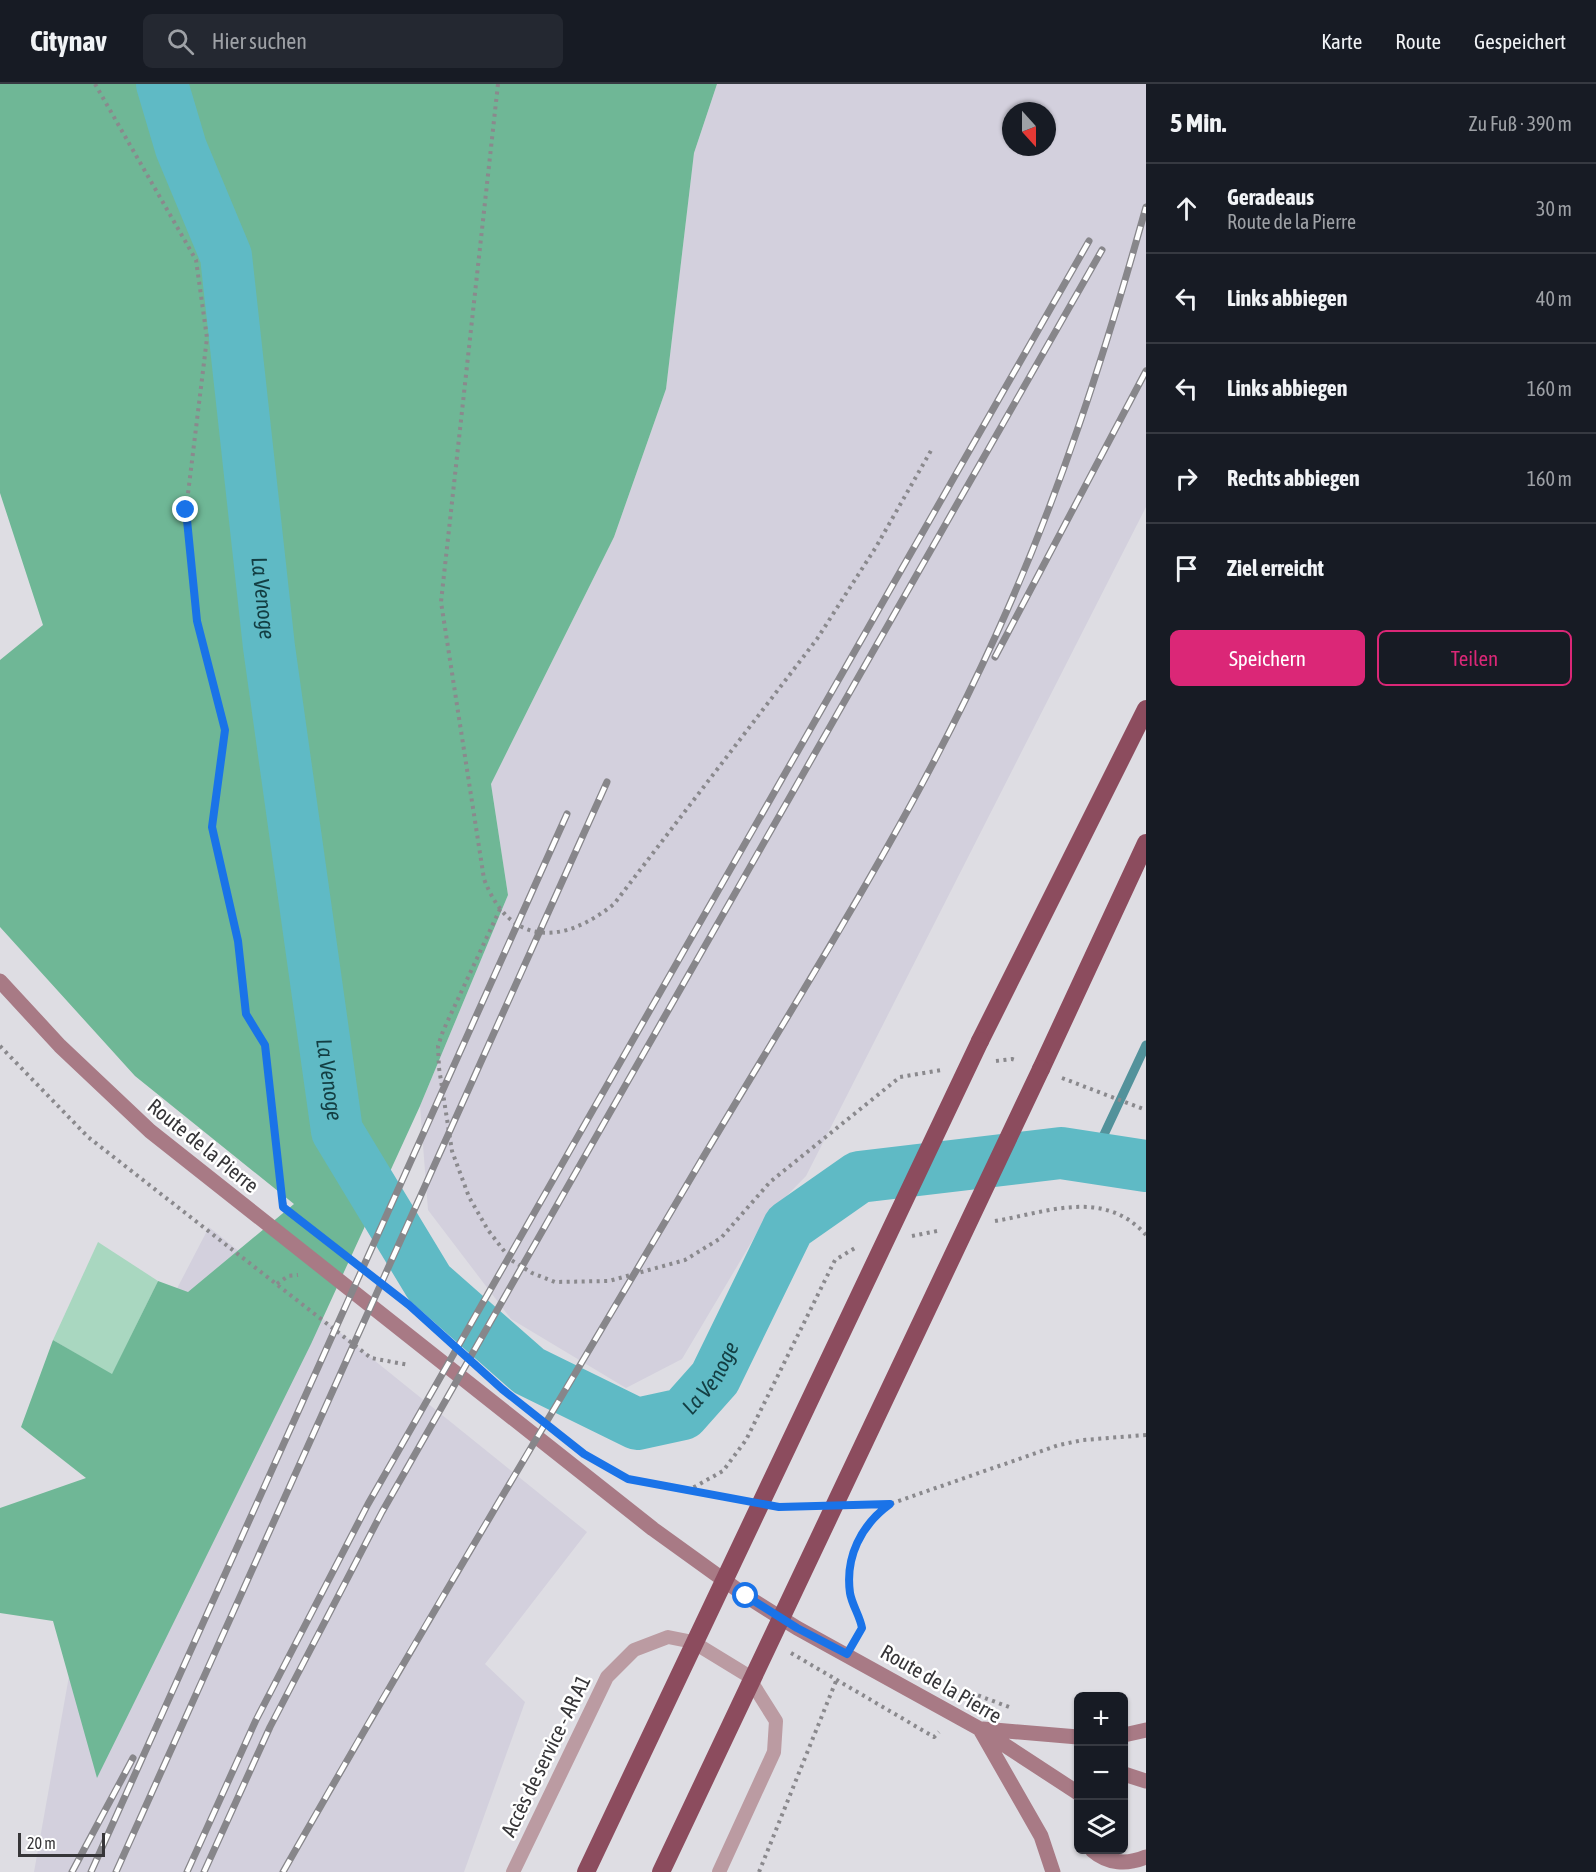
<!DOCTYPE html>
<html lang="de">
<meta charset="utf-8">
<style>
:root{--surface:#171b24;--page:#242831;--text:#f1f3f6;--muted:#9ea1a6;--line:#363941;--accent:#db2777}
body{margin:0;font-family:"Asap Condensed",sans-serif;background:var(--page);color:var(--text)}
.controls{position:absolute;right:18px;bottom:18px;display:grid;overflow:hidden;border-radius:9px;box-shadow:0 2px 4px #0004}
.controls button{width:54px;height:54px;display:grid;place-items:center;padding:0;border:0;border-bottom:2px solid var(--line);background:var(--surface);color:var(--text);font:30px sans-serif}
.compass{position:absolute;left:1002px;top:18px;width:54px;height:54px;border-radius:50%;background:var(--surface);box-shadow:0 2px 4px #0004;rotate:159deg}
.scale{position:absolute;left:18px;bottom:15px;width:87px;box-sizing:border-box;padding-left:6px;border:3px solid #363538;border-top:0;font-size:16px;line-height:21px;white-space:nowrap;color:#363538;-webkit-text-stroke:4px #fff;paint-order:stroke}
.stop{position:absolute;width:18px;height:18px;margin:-14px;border:4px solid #1a73e8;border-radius:50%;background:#fff}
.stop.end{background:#1a73e8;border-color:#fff;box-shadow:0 2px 6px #0008}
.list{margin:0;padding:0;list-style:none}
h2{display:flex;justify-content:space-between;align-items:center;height:78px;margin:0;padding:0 24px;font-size:26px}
h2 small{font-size:20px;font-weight:400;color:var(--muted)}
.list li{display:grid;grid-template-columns:39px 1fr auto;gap:18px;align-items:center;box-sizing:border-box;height:90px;padding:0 24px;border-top:2px solid var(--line)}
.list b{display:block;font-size:22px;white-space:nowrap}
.list p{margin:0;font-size:20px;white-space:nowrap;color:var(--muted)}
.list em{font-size:20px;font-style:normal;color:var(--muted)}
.actions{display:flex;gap:12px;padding:18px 24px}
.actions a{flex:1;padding:14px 0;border:2px solid var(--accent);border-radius:9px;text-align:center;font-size:21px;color:var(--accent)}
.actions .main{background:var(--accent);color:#fff}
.icon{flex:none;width:33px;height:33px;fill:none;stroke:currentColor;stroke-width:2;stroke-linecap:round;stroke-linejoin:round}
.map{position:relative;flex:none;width:1146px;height:1788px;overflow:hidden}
header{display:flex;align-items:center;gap:36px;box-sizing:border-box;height:84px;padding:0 30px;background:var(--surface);border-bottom:2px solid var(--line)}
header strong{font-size:28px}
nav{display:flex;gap:33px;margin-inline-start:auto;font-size:21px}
.search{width:420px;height:54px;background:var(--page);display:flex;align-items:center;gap:15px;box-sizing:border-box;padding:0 21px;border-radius:9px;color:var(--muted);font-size:22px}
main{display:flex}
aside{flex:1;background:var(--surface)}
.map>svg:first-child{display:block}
</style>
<header>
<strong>Citynav</strong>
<div class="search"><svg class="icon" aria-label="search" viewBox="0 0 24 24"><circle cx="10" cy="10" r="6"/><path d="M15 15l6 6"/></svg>Hier suchen</div>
<nav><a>Karte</a><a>Route</a><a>Gespeichert</a></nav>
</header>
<main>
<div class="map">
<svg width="1146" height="1788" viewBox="0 0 1146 1788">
<rect width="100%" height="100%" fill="#dedde3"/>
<path fill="#d3d0dd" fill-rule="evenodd" d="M717 0H1146V423L806 1092 767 1132 682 1275 626 1304 511 1235 428 1126 420 1022 508 811 491 700 614 453 666 305 694 69ZM1011 27H1047V63H1011Z
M209 1143 587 1448 485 1580 525 1618 464 1788H34L118 1318Z"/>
<path fill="#a9d7c0" d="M98 1158 158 1197 112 1291 53 1256Z"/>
<path fill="#6fb796" d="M0 0H717L694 69 666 305 614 453 491 700 508 811 420 1022 311 1260 97 1694 53 1537 0 1529V1424L86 1394 21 1343 53 1256 112 1290 158 1197 188 1208 294 1120 135 992 0 843V576L43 541 0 409Z"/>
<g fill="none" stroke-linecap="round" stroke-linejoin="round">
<path stroke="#53929b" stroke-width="9" d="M1093 1074 1146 961"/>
<path stroke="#5fbac5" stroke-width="52" id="s1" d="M162 0 181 64 226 172 269 563 337 1047 429 1199 529 1287 637 1340 683 1330 715 1294 789 1142 859 1093 1061 1069 1146 1082"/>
<path stroke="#8a898d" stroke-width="4" stroke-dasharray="3 4.5" stroke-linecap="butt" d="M95 0 196 176 207 254 186 426 197 537 225 646 212 743 238 857 246 930 265 961 285 1124
M498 0 441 518 484 795C510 863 563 861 614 820L817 555 876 463 933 363
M500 825 443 947 438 962 439 984 452 1067 469 1113 488 1146 511 1176 532 1189 555 1198 609 1197 685 1176 721 1154 770 1098 900 993 941 986
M0 962 88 1053 371 1274 409 1281
M996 977 1012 975 1018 977
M1062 994 1146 1026
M995 1137C1048 1128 1104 1104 1146 1151
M912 1152 937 1147
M277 1200 288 1192 298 1191
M629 1396 737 1416
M687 1407 723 1387 746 1356 835 1176 855 1164
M861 1420H890
M786 1422H808
M858 1553C865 1540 857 1530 853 1518 840 1481 861 1441 890 1420L1059 1361 1083 1356 1146 1351
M791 1569 934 1653 939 1648
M972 1615 977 1611 1009 1623
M759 1788 836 1597"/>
<path stroke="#bb9ba2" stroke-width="14" d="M513 1788 607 1593 634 1566 668 1553 693 1558 747 1591 776 1637 774 1668 719 1788"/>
<path stroke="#a87a85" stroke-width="15" d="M0 897 60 962 150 1047 653 1445 746 1512 797 1544 980 1645 1078 1709
M983 1645 1078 1653
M981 1647 1041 1752 1053 1788
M1124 1651 1146 1646
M1124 1690 1146 1697
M1092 1766C1108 1780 1127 1781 1146 1773"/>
<path stroke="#8c4c5e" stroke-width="18" d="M980 957 1146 625
M1041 985 1146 759"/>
<g stroke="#87868a" stroke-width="7">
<path id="rail" d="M995 573 1146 287
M72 1788 133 1674
M91 1788 567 730
M116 1788 607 698
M187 1788 256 1636 368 1420 1089 157
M204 1788 270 1643 382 1428 1102 166
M283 1788C417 1552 558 1320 695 1087 799 911 912 737 996 551 1059 413 1105 270 1146 123"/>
</g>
<use href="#rail" stroke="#fff" stroke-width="4.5" stroke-dasharray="14" stroke-linecap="butt"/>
<path stroke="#8c4c5e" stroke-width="18" d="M586 1788 980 957
M661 1788 1041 985"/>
</g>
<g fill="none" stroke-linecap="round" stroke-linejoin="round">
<path stroke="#1a73e8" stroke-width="8" d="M186 426 197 537 225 646 212 743 238 857 246 930 265 961 283 1123 409 1221 502 1305 584 1370 628 1395 779 1423 890 1420C861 1441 845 1473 850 1509 852 1521 860 1532 862 1544L847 1570 797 1544 746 1512"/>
</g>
<g text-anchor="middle" stroke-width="5" stroke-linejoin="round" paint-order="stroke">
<g font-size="21" fill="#363538" stroke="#fff">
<text transform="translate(203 1062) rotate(39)" y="7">Route de la Pierre</text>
<text transform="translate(941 1600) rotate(30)" y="7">Route de la Pierre</text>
<text transform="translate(546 1672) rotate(-64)" y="7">Accès de service - AR A1</text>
</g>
<g font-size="22" font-style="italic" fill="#133e43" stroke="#fff">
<text dy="8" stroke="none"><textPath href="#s1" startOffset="528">La Venoge</textPath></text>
<text dy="8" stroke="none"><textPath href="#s1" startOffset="1014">La Venoge</textPath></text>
<text dy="8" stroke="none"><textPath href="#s1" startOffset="1590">La Venoge</textPath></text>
</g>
</g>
</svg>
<div class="controls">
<button>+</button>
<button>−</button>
<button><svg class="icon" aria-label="layers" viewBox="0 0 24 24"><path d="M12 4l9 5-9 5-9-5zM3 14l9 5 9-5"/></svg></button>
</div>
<svg class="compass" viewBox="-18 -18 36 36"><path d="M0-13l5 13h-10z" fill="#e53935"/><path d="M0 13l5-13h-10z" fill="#9ea1a6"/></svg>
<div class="scale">20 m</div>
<div class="stop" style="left:746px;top:1512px"></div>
<div class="stop end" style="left:186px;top:426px"></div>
</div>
<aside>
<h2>5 Min.<small>Zu Fuß · 390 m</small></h2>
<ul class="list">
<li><svg class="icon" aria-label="ahead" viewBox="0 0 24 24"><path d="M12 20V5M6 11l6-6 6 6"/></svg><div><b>Geradeaus</b><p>Route de la Pierre</p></div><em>30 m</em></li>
<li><svg class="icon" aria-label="left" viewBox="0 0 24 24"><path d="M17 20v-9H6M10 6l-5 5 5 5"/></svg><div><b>Links abbiegen</b></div><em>40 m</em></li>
<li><svg class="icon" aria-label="left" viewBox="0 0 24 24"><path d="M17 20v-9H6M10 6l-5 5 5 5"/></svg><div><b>Links abbiegen</b></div><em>160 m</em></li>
<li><svg class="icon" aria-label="right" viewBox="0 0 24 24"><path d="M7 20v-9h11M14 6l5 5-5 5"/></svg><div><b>Rechts abbiegen</b></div><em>160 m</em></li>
<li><svg class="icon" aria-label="arrive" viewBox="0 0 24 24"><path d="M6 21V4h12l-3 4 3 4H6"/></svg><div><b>Ziel erreicht</b></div></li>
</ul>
<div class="actions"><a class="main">Speichern</a><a>Teilen</a></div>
</aside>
</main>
